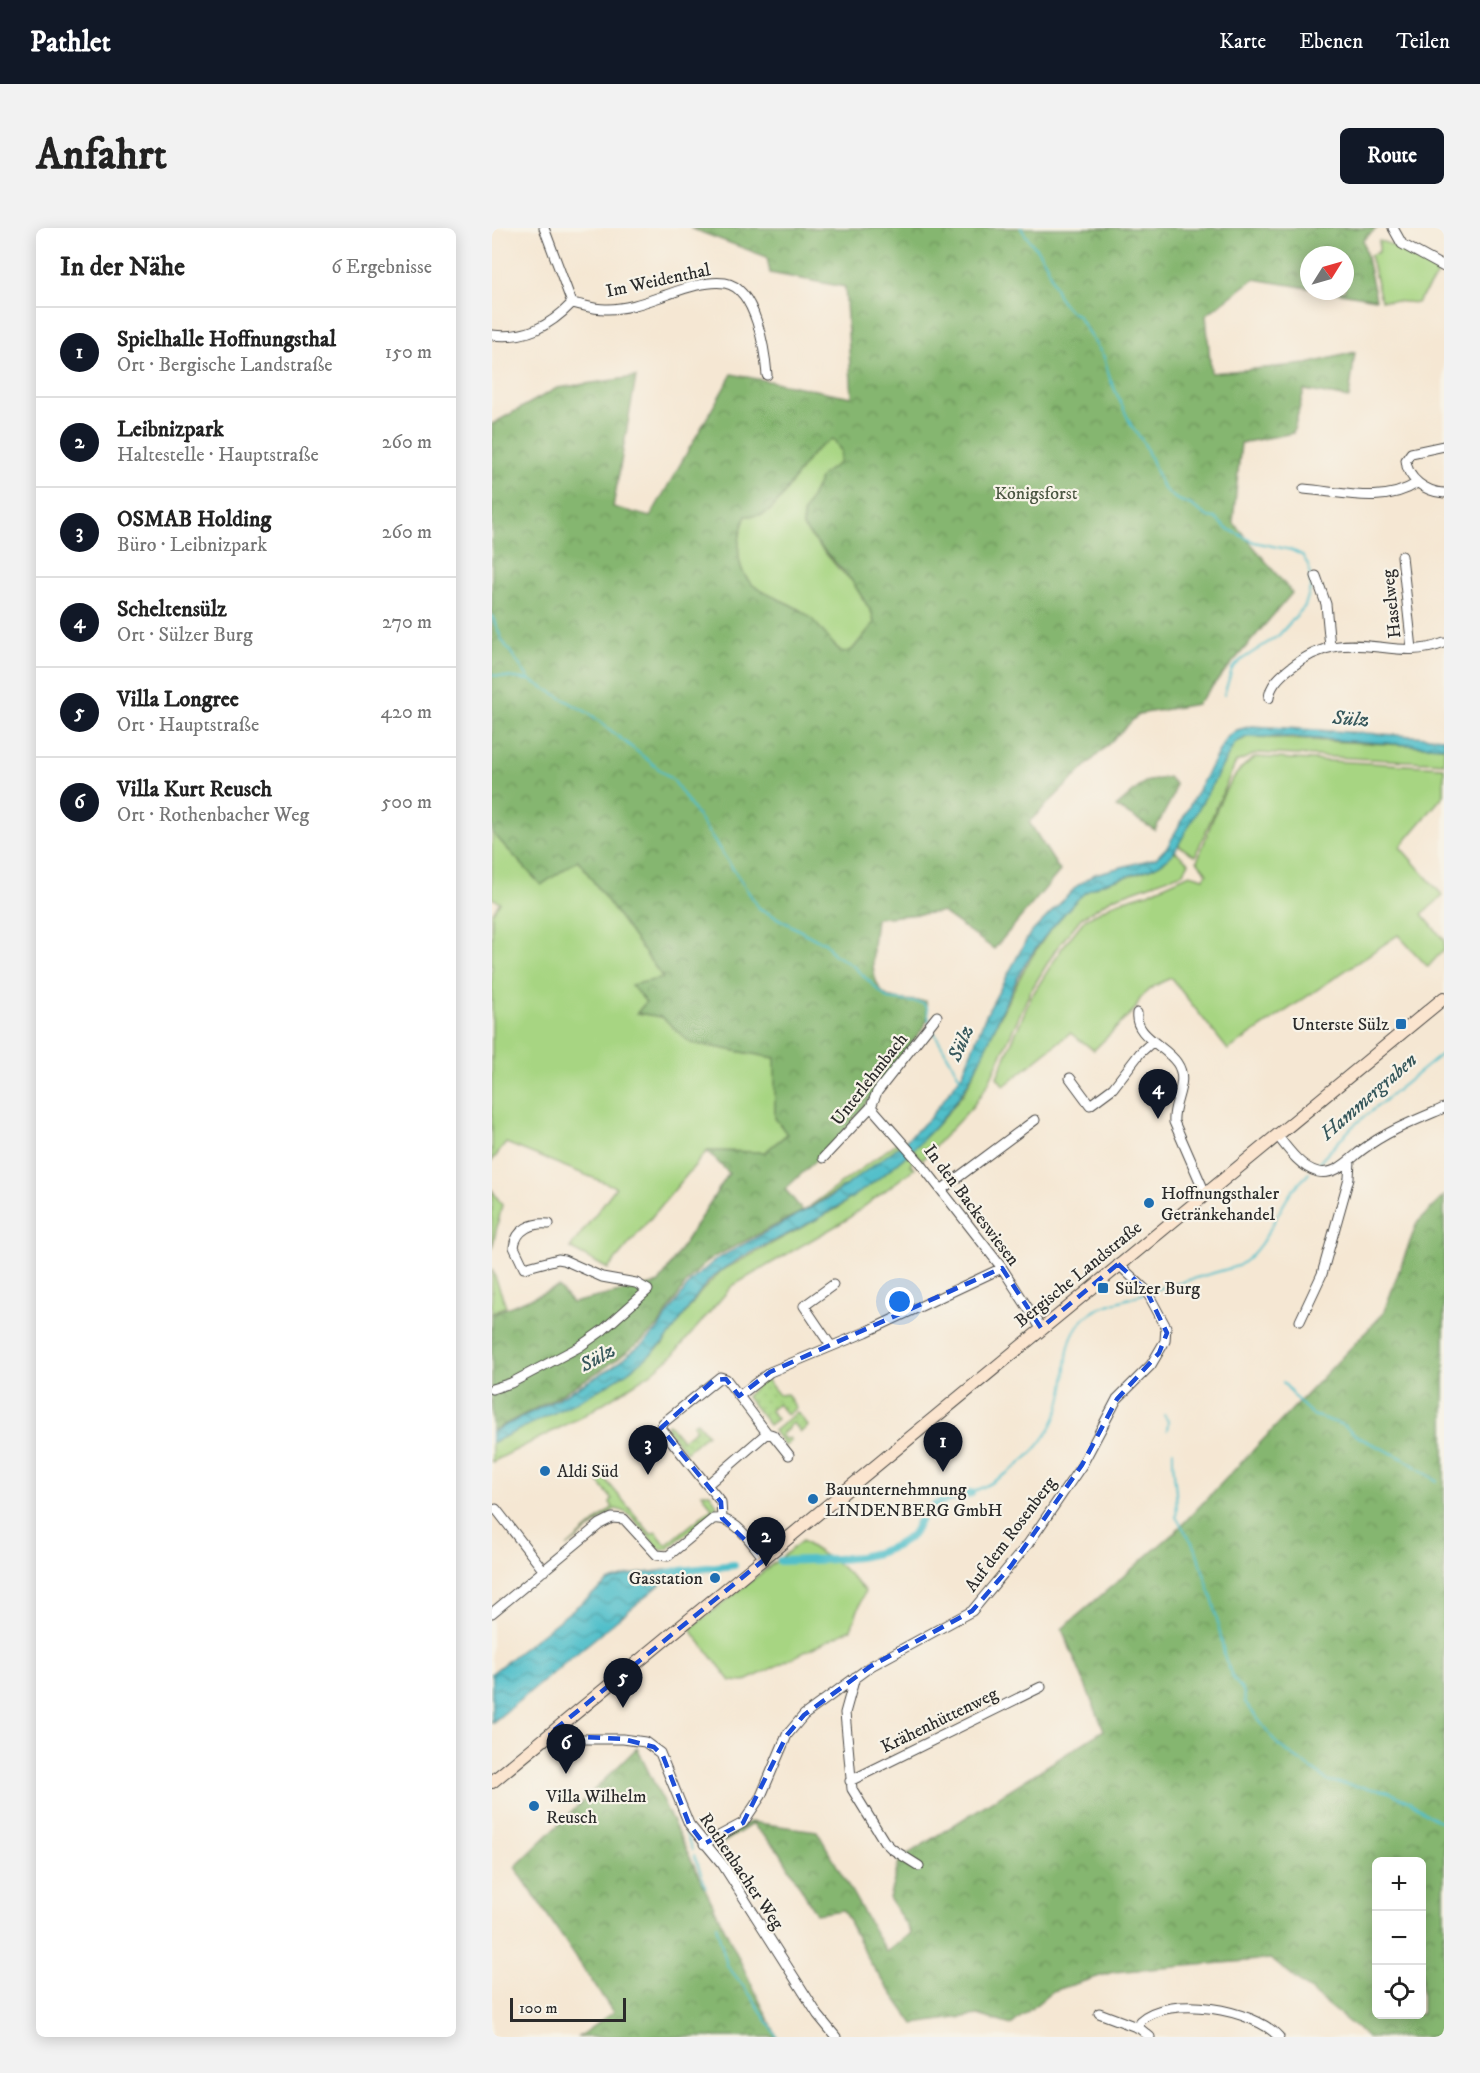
<!DOCTYPE html>
<html lang="de">
<meta charset="utf-8">
<style>
:root{--surface:#fff;--page:#f2f2f2;--text:#222;--muted:#767676;--line:#e0e0e0;--accent:#111827}
body{margin:0;font-family:"IM FELL DW Pica",serif;background:var(--page);color:var(--text)}
.controls{position:absolute;right:18px;bottom:18px;display:grid;overflow:hidden;border-radius:9px;box-shadow:0 3px 15px #0003}
.controls button{width:54px;height:54px;display:grid;place-items:center;padding:0;border:0;border-bottom:2px solid var(--line);background:var(--surface);color:var(--text);font:30px sans-serif}
.compass{position:absolute;left:808px;top:18px;width:54px;height:54px;border-radius:50%;background:var(--surface);box-shadow:0 3px 15px #0003;rotate:53deg}
.scale{position:absolute;left:18px;bottom:15px;width:116px;box-sizing:border-box;padding-left:6px;border:3px solid #2b2b2b;border-top:0;font-size:16px;line-height:21px;white-space:nowrap;color:#2b2b2b;-webkit-text-stroke:4px #f7f3e8;paint-order:stroke}
.you{position:absolute;left:408px;top:1074px;width:21px;height:21px;margin:-15px;border:4px solid #fff;border-radius:50%;background:#1a73e8;box-shadow:0 0 0 9px #1a73e833}
.badge{display:grid;place-items:center;width:39px;height:39px;border-radius:50%;background:var(--accent);color:#fff;font-size:20px;font-weight:700}
.pin{position:absolute;translate:-50% -50px;filter:drop-shadow(0 2px 3px #0008)}
.pin::after{content:'';position:absolute;top:32px;width:21px;height:18px;background:inherit;clip-path:polygon(0 0,100% 0,50% 100%)}
.list{margin:0;padding:0;list-style:none}
h2{display:flex;justify-content:space-between;align-items:center;height:78px;margin:0;padding:0 24px;font-size:26px}
h2 small{font-size:20px;font-weight:400;color:var(--muted)}
.list li{display:grid;grid-template-columns:39px 1fr auto;gap:18px;align-items:center;box-sizing:border-box;height:90px;padding:0 24px;border-top:2px solid var(--line)}
.list b{display:block;font-size:22px;white-space:nowrap}
.list p{margin:0;font-size:20px;white-space:nowrap;color:var(--muted)}
.list em{font-size:20px;font-style:normal;color:var(--muted)}
.icon{flex:none;width:33px;height:33px;fill:none;stroke:currentColor;stroke-width:2;stroke-linecap:round;stroke-linejoin:round}
.map{position:relative;flex:none;width:952px;height:1809px;overflow:hidden;border-radius:9px}
header{display:flex;align-items:center;gap:36px;box-sizing:border-box;height:84px;padding:0 30px;background:var(--accent);color:#fff}
header strong{font-size:28px}
nav{display:flex;gap:33px;margin-inline-start:auto;font-size:21px}
.intro{display:flex;align-items:center;justify-content:space-between;box-sizing:border-box;height:144px;padding:0 36px}
h1{margin:0;font-size:42px}
.button{padding:15px 27px;border-radius:9px;background:var(--accent);color:#fff;font-size:21px;font-weight:700}
main{display:flex;gap:36px;padding:0 36px}
aside{flex:1;background:var(--surface);border-radius:9px;box-shadow:0 3px 15px #0003}
.map>svg:first-child{display:block}
</style>
<header>
<strong>Pathlet</strong>
<nav><a>Karte</a><a>Ebenen</a><a>Teilen</a></nav>
</header>
<div class="intro"><h1>Anfahrt</h1><a class="button">Route</a></div>
<main>
<aside>
<h2>In der Nähe<small>6 Ergebnisse</small></h2>
<ul class="list">
<li><span class="badge">1</span><div><b>Spielhalle Hoffnungsthal</b><p>Ort · Bergische Landstraße</p></div><em>150 m</em></li>
<li><span class="badge">2</span><div><b>Leibnizpark</b><p>Haltestelle · Hauptstraße</p></div><em>260 m</em></li>
<li><span class="badge">3</span><div><b>OSMAB Holding</b><p>Büro · Leibnizpark</p></div><em>260 m</em></li>
<li><span class="badge">4</span><div><b>Scheltensülz</b><p>Ort · Sülzer Burg</p></div><em>270 m</em></li>
<li><span class="badge">5</span><div><b>Villa Longree</b><p>Ort · Hauptstraße</p></div><em>420 m</em></li>
<li><span class="badge">6</span><div><b>Villa Kurt Reusch</b><p>Ort · Rothenbacher Weg</p></div><em>500 m</em></li>
</ul>
</aside>
<div class="map">
<svg width="952" height="1809" viewBox="0 0 952 1809">
<defs>
<pattern id="forest-crowns" width="20" height="18" patternUnits="userSpaceOnUse" patternTransform="scale(1.5)"><rect width="20" height="18" fill="#85b670"/><path d="M2 6a3 3 0 1 1 6 0M12 15a3 3 0 1 1 6 0" fill="none" stroke="#6d945c"/></pattern>
<pattern id="park-dots" width="8" height="8" patternUnits="userSpaceOnUse" patternTransform="scale(1.5)"><rect width="8" height="8" fill="#a7d582"/><path d="M2 2h.1M6 6h.1" fill="none" stroke="#90b770" stroke-width="1.8" stroke-linecap="round"/></pattern>
<pattern id="water-waves" width="16" height="10" patternUnits="userSpaceOnUse" patternTransform="scale(1.5)"><rect width="16" height="10" fill="#51bfca"/><path d="M0 5q4-4 8 0t8 0" fill="none" stroke="#439ba4"/></pattern>
</defs>
<rect width="100%" height="100%" fill="#f7f3e8"/>
<filter id="ink" filterUnits="userSpaceOnUse"><feTurbulence type="fractalNoise" baseFrequency=".0167" numOctaves="2"/><feDisplacementMap in="SourceGraphic" scale="12" xChannelSelector="R" yChannelSelector="G"/><feConvolveMatrix kernelMatrix="1 2 1 2 8 2 1 2 1" color-interpolation-filters="sRGB"/></filter>
<filter id="wash" filterUnits="userSpaceOnUse"><feTurbulence type="fractalNoise" baseFrequency=".008" numOctaves="4" result="noise"/><feDisplacementMap in="SourceGraphic" scale="24" xChannelSelector="R" yChannelSelector="G"/><feGaussianBlur stdDeviation="1.35" result="paint"/><feColorMatrix in="noise" values="0 0 0 0 0 0 0 0 0 0 0 0 0 0 0 0 0 1.4 0 .05"/><feComposite in="paint" operator="in"/></filter>
<g filter="url(#wash)">
<rect width="100%" height="100%" fill="#f5e7d3"/>
<path fill="#a7d582" stroke="#698056" stroke-width="1.5" d="M887 13C908 17 927 34 947 45L925 75 889 72 878 27 887 24Z
M342 211 349 223 347 235 330 247 311 286V299L346 340 360 353 380 385 382 395 360 422 352 425C334 413 324 394 306 381 292 372 273 367 261 357 241 340 245 309 253 288 259 287 267 288 272 286 294 276 315 216 342 211Z
M755 509 952 519V535L766 525 744 534 703 628 686 617 743 515Z
M764 529 952 539V567L908 619 951 668 930 686 952 712V721L936 739 906 707 736 822 679 750C665 756 648 764 644 780L602 822 578 805 512 858 505 849 539 769 570 720 593 691 625 674 656 665 698 646 712 650 715 645 705 633C720 598 730 548 764 529Z
M0 604 49 657 86 632 171 750 140 757 154 774 145 785 170 789 199 815 284 830 283 890 295 906 273 924 215 923 116 1041 78 1020 124 959 14 915 0 933V685L8 674 0 670Z
M683 623 697 635 691 645 621 670 589 690 564 721 538 764 496 856 481 878 430 932 420 921C439 905 455 887 470 867 481 852 487 831 496 814 521 761 542 715 584 672 613 643 657 654 683 623Z
M406 914 408 917 370 948 311 983Z
M416 926 421 932 418 937 423 940 354 992 240 1058 182 1126 158 1146 91 1188 0 1234V1215L83 1174 147 1135 171 1116 208 1065 229 1043 346 980Z
M0 962 10 977 0 1021Z
M0 1041 14 1078 0 1086Z
M109 1246 159 1306 164 1304 174 1317 220 1280 210 1265H218L225 1277 220 1285 175 1321 170 1322C153 1311 144 1283 123 1281L75 1319 121 1279 118 1275 120 1271 104 1251Z
M310 1313 349 1338 373 1363 359 1401 252 1454 239 1453 198 1401Z"/>
<path fill="url(#forest-crowns)" stroke="#58704e" stroke-width="1.5" fill-rule="evenodd" d="M198 0H885L871 12 884 71 836 63H853V27H817V60L762 51 714 87 719 145 815 136 863 124 857 170 812 162 801 205 749 215 741 294 800 365 705 476 647 486 537 594 568 643 502 721 450 684 384 690C382 710 373 757 397 769 406 774 424 772 434 773L436 789 432 799 345 913 293 961 311 983 216 1032 194 1055 167 1097 151 1112 114 1139 58 1173 0 1203V1086L66 1059 80 1075 167 1055 237 945 215 923 273 924 295 906 283 890V830L199 815 170 789 145 785 154 774 139 757 171 750 86 632 49 657 0 604V196L65 160 144 149 121 279 158 289 240 146 360 169 353 59 278 45 275 29ZM342 212 349 223 347 235 330 247 311 286V299L360 353 380 385 382 395 360 422 351 425C336 414 329 397 314 386 298 374 276 369 261 357 241 340 245 309 254 288 259 287 268 288 272 286 294 276 315 215 342 212Z
M676 549 683 556 681 568 663 602 624 579 653 554Z
M952 968V1809H875L779 1731 621 1744 561 1763 519 1797 486 1787 422 1796 379 1736 351 1682 324 1686 288 1624 260 1596 231 1615 228 1609 258 1594 325 1603 394 1724 419 1705 397 1670 408 1631 612 1502 570 1401 683 1304 891 1086 925 995ZM884 1634H930V1786H884Z
M145 1520 285 1809H86L121 1784 23 1639Z"/>
<path fill="url(#park-dots)" stroke="#698056" stroke-width="1.5" d="M273 1150 287 1167 295 1166 304 1180 295 1187 286 1176 278 1182 285 1191 277 1197 254 1168Z
M305 1184 316 1198 309 1204 301 1195 289 1207 294 1212 297 1210 299 1213 293 1218 282 1203Z
M205 1194 215 1206 194 1224 175 1201V1197L177 1196 190 1212 204 1201 201 1196Z"/>
<path fill="url(#water-waves)" stroke="#3e757a" stroke-width="1.5" d="M760 498 952 510V519L794 509H755L743 515 683 623C656 655 611 642 582 675 562 697 542 719 528 745 502 793 489 845 454 886 421 927 373 964 327 990 295 1008 259 1021 228 1043 202 1062 192 1094 170 1116 124 1161 57 1186 0 1215V1204L58 1175 119 1140 153 1114 166 1101 199 1053 223 1032 338 969 409 917 437 891 470 847 494 787 537 707 585 658 603 646 664 630 676 618 734 510 745 502Z
M180 1341V1347L0 1495V1445L116 1354 136 1347Z"/>
<g fill="none" stroke-linecap="round" stroke-linejoin="round">
<path stroke="#51bfca" stroke-width="2" d="M529 0C536 13 552 27 556 40 562 57 567 79 585 87L612 129 618 151 639 197 652 215 671 260 684 271 699 277 716 289 723 290 734 300 762 314 799 322 810 327 817 338 819 358 813 378 786 408 749 432 740 441 732 467
M0 388 10 412 38 452 98 486 182 553 267 680 325 712 333 714 341 726 361 738 396 771 431 775 435 779 437 793
M0 447 38 452
M439 799 469 851
M823 939 861 898 952 824
M658 1063 746 1038C773 1021 781 991 798 966 803 958 811 952 817 945
M791 1154 808 1175 821 1187 851 1197 868 1210 912 1231 945 1253
M672 1187 676 1193 675 1202
M681 1223C680 1245 687 1268 684 1289L703 1319 722 1376 733 1430 740 1448 752 1465 753 1474 786 1517 837 1553 897 1564 918 1574 942 1591 952 1594
M479 1265C529 1242 567 1211 573 1152 575 1130 574 1111 590 1093 606 1075 632 1074 652 1065
M177 1559 200 1622
M202 1627 214 1659
M224 1697 235 1737 262 1772 285 1809"/>
<path stroke="#51bfca" stroke-width="8" d="M288 1333C331 1330 381 1337 418 1309 425 1304 425 1295 430 1289 441 1274 461 1269 479 1265
M171 1348 180 1344 242 1337"/>
</g>
</g>
<g filter="url(#ink)">
<g fill="none" stroke-linecap="round" stroke-linejoin="round">
<g stroke="#494744" stroke-width="11">
<path id="minor" d="M52 0 80 75C91 77 104 82 116 81 136 81 156 73 174 67 191 61 215 52 233 55 264 60 273 123 275 147
M901 0 910 16 952 39
M0 107C33 111 57 99 80 75
M952 218 919 225 914 232C915 251 934 264 952 265
M812 261C849 264 892 277 925 255
M910 328 920 421
M824 348 834 376 838 419
M777 470C778 457 788 448 797 441 857 392 898 437 952 415
M645 785C642 808 674 818 685 835 698 854 680 874 682 894L713 965
M578 850 598 877 621 860 648 825 660 814
M379 879 429 936 510 1040 549 1100
M785 907C795 920 809 940 826 944 844 948 858 931 870 922 895 903 924 892 952 880
M331 930 379 879 385 864 445 788
M449 962 543 892
M808 1093 830 1046 857 950 858 933
M339 1118 312 1078 341 1057
M0 1161 19 1155 87 1119 111 1102 156 1062 144 1055 110 1049 72 1032 66 1031 32 1040 22 1019C24 1001 41 994 57 996
M247 1168 278 1144 374 1104 510 1040
M275 1205 281 1207 297 1227
M215 1257 169 1200 171 1195 228 1149 234 1151 275 1205 215 1257 229 1274 230 1290
M0 1282 4 1281 52 1343
M0 1385 108 1296 120 1290 132 1291 165 1327 176 1328 221 1291C244 1287 259 1316 273 1331
M363 1449 353 1485 360 1561 392 1613 400 1621 427 1638
M56 1507 69 1511H131L153 1514 168 1525 197 1596 231 1637 326 1787 344 1809
M358 1553 549 1459
M212 1616 251 1595 269 1568 295 1507 312 1487 379 1438 480 1383 536 1316 590 1237 625 1171 659 1137 673 1113 674 1099 654 1062 626 1036
M607 1785 647 1800
M658 1809 647 1800 648 1793C677 1766 762 1781 787 1809"/>
</g>
<g stroke="#494744" stroke-width="14">
<path id="secondary" d="M0 1554 952 770"/>
</g>
<use href="#minor" stroke="#fff" stroke-width="9"/>
<use href="#secondary" stroke="#fbe5cf" stroke-width="12"/>
</g>
</g>
<path fill="none" stroke="#1d4ed8" stroke-width="4.5" stroke-dasharray="12 8" stroke-linejoin="round" d="M626 1036 654 1062 675 1105 667 1125 625 1171 590 1237 519 1338 480 1383 379 1438 312 1487 295 1507 251 1595 212 1616 197 1596 171 1528 162 1519 131 1511 56 1507 273 1331 230 1290 229 1274 169 1200 222 1152 234 1151 247 1168 278 1144 510 1040 549 1100Z"/>
<g fill="#1f6fb2" stroke="#f7f3e8" stroke-width="2">
<rect x="903" y="790" width="12" height="12" rx="3"/>
<circle cx="657" cy="975" r="6"/>
<rect x="605" y="1054" width="12" height="12" rx="3"/>
<circle cx="53" cy="1243" r="6"/>
<circle cx="321" cy="1271" r="6"/>
<circle cx="223" cy="1350" r="6"/>
<circle cx="42" cy="1578" r="6"/>
</g>
<g text-anchor="middle" stroke-width="4.5" stroke-linejoin="round" paint-order="stroke">
<g font-size="18" fill="#2b2b2b" stroke="#f7f3e8">
<text transform="translate(166 52) rotate(-12)" y="6">Im Weidenthal</text>
<text transform="translate(899 376) rotate(-96)" y="6">Haselweg</text>
<text transform="translate(377 851) rotate(-52)" y="6">Unterlehmbach</text>
<text transform="translate(480 977) rotate(53)" y="6">In den Backeswiesen</text>
<text transform="translate(586 1046) rotate(-39)" y="6">Bergische Landstraße</text>
<text transform="translate(518 1306) rotate(-53)" y="6">Auf dem Rosenberg</text>
<text transform="translate(447 1492) rotate(-26)" y="6">Krähenhüttenweg</text>
<text transform="translate(250 1643) rotate(56)" y="6">Rothenbacher Weg</text>
</g>
<g font-size="18" fill="#4a5641" stroke="#f7f3e8">
<text x="544" y="271">Königsforst</text>
</g>
<g font-size="18" fill="#2b2b2b" stroke="#f7f3e8" text-anchor="start">
<text x="897" y="802" text-anchor="end">Unterste Sülz</text>
<text x="669" y="971">Hoffnungsthaler<tspan x="669" dy="21">Getränkehandel</tspan></text>
<text x="623" y="1066">Sülzer Burg</text>
<text x="65" y="1249">Aldi Süd</text>
<text x="333" y="1267">Bauunternehmnung<tspan x="333" dy="21">LINDENBERG GmbH</tspan></text>
<text x="211" y="1356" text-anchor="end">Gasstation</text>
<text x="54" y="1574">Villa Wilhelm<tspan x="54" dy="21">Reusch</tspan></text>
</g>
<g font-size="20" font-style="italic" fill="#36575b" stroke="#f7f3e8">
<text transform="translate(859 490) rotate(4)" y="7">Sülz</text>
<text transform="translate(468 815) rotate(-67)" y="7">Sülz</text>
<text transform="translate(876 868) rotate(-41)" y="7">Hammergraben</text>
<text transform="translate(105 1129) rotate(-29)" y="7">Sülz</text>
</g>
</g>
</svg>
<div class="controls">
<button>+</button>
<button>−</button>
<button><svg class="icon" aria-label="locate" viewBox="0 0 24 24"><circle cx="12" cy="12" r="6"/><path d="M12 2v4M12 18v4M2 12h4M18 12h4"/></svg></button>
</div>
<svg class="compass" viewBox="-18 -18 36 36"><path d="M0-13l5 13h-10z" fill="#e53935"/><path d="M0 13l5-13h-10z" fill="#767676"/></svg>
<div class="scale">100 m</div>
<div class="you"></div>
<div class="pin badge" style="left:451px;top:1244px">1</div>
<div class="pin badge" style="left:274px;top:1339px">2</div>
<div class="pin badge" style="left:156px;top:1247px">3</div>
<div class="pin badge" style="left:666px;top:891px">4</div>
<div class="pin badge" style="left:131px;top:1480px">5</div>
<div class="pin badge" style="left:74px;top:1546px">6</div>
</div>
</main>
